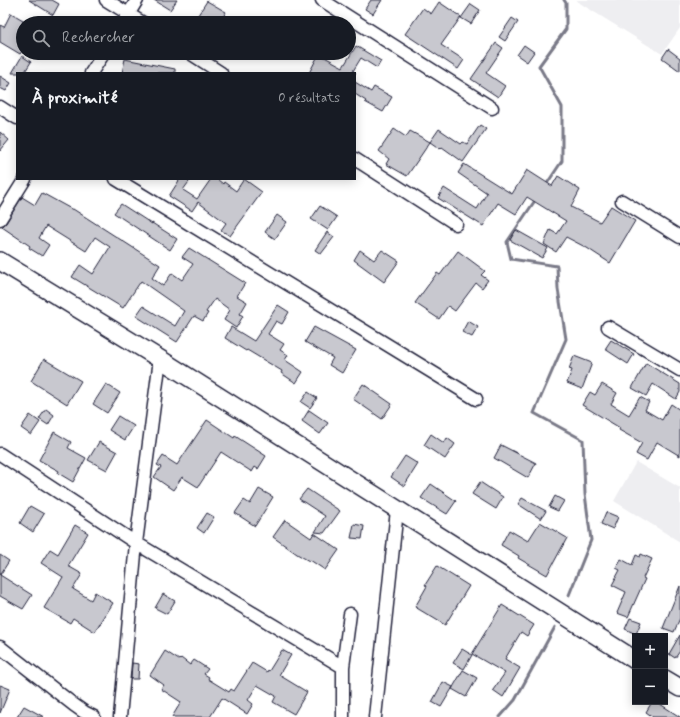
<!DOCTYPE html>
<html lang="fr">
<meta charset="utf-8">
<style>
:root{--surface:#171b24;--page:#242831;--text:#f1f3f6;--muted:#9ea1a6;--line:#363941}
body{margin:0;font-family:Mynerve,sans-serif;background:var(--page);color:var(--text)}
.controls{position:absolute;right:12px;bottom:12px;display:grid;overflow:hidden;border-radius:0px;box-shadow:0 2px 10px #0003}
.controls button{width:36px;height:36px;display:grid;place-items:center;padding:0;border:0;border-bottom:1px solid var(--line);background:var(--surface);color:var(--text);font:20px sans-serif}
.list{margin:0;padding:0;list-style:none}
h2{display:flex;justify-content:space-between;align-items:center;height:52px;margin:0;padding:0 16px;font-size:17px}
h2 small{font-size:13px;font-weight:400;color:var(--muted)}
.icon{flex:none;width:22px;height:22px;fill:none;stroke:currentColor;stroke-width:2;stroke-linecap:round;stroke-linejoin:round}
.map{position:relative;flex:none;width:680px;height:717px;overflow:hidden}
.search{position:absolute;background:var(--surface);box-shadow:0 2px 10px #0003;left:16px;top:16px;width:340px;height:44px;display:flex;align-items:center;gap:10px;box-sizing:border-box;padding:0 14px;border-radius:22px;color:var(--muted);font-size:15px}
.panel{position:absolute;background:var(--surface);box-shadow:0 2px 10px #0003;left:16px;top:72px;width:340px;height:108px;border-radius:0px}
.map>svg:first-child{display:block}
</style>
<div class="map">
<svg width="680" height="717" viewBox="0 0 680 717">
<rect width="100%" height="100%" fill="#fff"/>
<filter id="ink" filterUnits="userSpaceOnUse"><feTurbulence type="fractalNoise" baseFrequency=".025" numOctaves="2"/><feDisplacementMap in="SourceGraphic" scale="8" xChannelSelector="R" yChannelSelector="G"/><feConvolveMatrix kernelMatrix="1 2 1 2 8 2 1 2 1" color-interpolation-filters="sRGB"/></filter>
<g filter="url(#ink)">
<path fill="#eeeef1" d="M576 0H680V28L662 54 578 2Z
M636 462 680 488V542L614 501Z"/>
<g fill="none" stroke-linecap="round" stroke-linejoin="round">
<path stroke="#7a7a88" stroke-width="3" d="M546 185 562 161V107L539 66 566 29V3L564 0
M536 199 507 242 511 259 557 266 558 289 566 339 534 413 583 440 585 494 591 540 569 595
M500 717 515 700 555 627"/>
</g>
<path fill="#c8c8cf" stroke="#22223b" d="M29 0H52L59 4 53 15Z
M154 0H177L170 10Z
M371 0H382L373 14 365 9Z
M207 1 226 12 220 22 208 15 206 20 198 15Z
M439 2 461 17 441 45 464 60 458 69 405 34 423 8 431 14Z
M471 4 480 10 471 24 461 18Z
M11 13 23 20V50L20 54 0 42V25L4 27Z
M512 18 518 22 505 41 499 37Z
M496 43 503 48 486 73 505 86 498 97 471 79Z
M524 45 534 52 527 62 517 55Z
M356 46 381 61 377 68 361 58 353 71 356 73H309L319 54 343 67Z
M668 49 680 58V71L662 58Z
M22 56 31 62 24 73H12Z
M125 59 175 69V73H122Z
M0 76 11 83 6 91 0 88Z
M355 82 371 92 374 87 392 97 383 112 365 102 366 101 355 94Z
M480 125 486 129 463 162 442 147 440 149 430 142 439 129 461 144 463 142 467 144Z
M394 129 406 137 410 131 430 142 407 176 386 164 389 159 379 151Z
M0 132 9 140 0 151Z
M464 164 512 194 527 170 552 186 558 176 580 190 571 207 600 222 611 206 635 221 610 263 587 248 566 237 556 252 544 244 550 230 557 234 566 221 527 197 516 214 498 203 483 226 438 198 444 188 477 209 487 193 458 173Z
M180 179H191L183 190 197 199 211 179H217L223 184 224 182 236 191 244 179 262 192 230 236 221 230 226 223 198 202 192 211 169 196Z
M42 193 73 210V209L160 265 152 278 163 286 172 273 182 280 193 264 182 257 189 248 245 283 237 296 247 302 240 314 243 316 236 328 224 320 230 310 215 299 206 312 208 313 203 321 194 316 177 342 136 316 143 306 175 326 184 311 141 281 123 308 72 277 80 265 93 274 110 247 95 237 86 251 46 226 39 238 49 245 42 256 29 248 30 246 2 227 6 223 22 197 35 205Z
M121 204 152 224V223L177 239 170 250 114 213Z
M320 206 337 217 328 230 311 219Z
M277 215 287 222 275 239 265 232Z
M516 230 548 248 542 258 510 240Z
M327 232 334 237 321 254 315 250Z
M360 250 374 260 382 250 399 261 384 282 354 260Z
M458 251 485 271 481 275 488 280 482 288 476 283 455 311 448 306 439 319 415 303 437 273 440 275Z
M278 305 289 312 282 324 276 321 268 334 284 344 280 350 288 355 285 360 303 372 296 383 281 373 282 371 247 350 246 351 225 338 231 327 254 341Z
M468 321 478 327 472 337 462 332Z
M314 327 356 350 342 373 329 365 333 358 305 342Z
M611 340 634 354 628 364 605 349Z
M574 356 592 363 582 389 567 383 572 370 569 369Z
M44 359 81 381 67 404 31 381Z
M646 363 680 384V392L676 399 653 384 646 396 632 388Z
M106 384 120 393 107 413 93 404Z
M363 384 392 404 382 419 353 399Z
M602 384 617 393 611 404 629 415 640 397 649 402 645 410 662 420 671 404 680 410V456L657 442 647 460 636 454 642 443 619 430 620 428 582 405 590 392 595 395Z
M308 392 317 398 310 408 301 402Z
M46 409 54 415 48 425 39 419Z
M309 410 328 423 320 434 302 421Z
M30 415 40 422 31 435 21 428Z
M118 416 134 426 125 440 109 430Z
M207 420 234 438 235 436 266 456 258 469 255 467 252 472 221 452 198 487 182 477 173 490 154 477 161 467 157 465 163 456 177 465Z
M54 432 71 442 68 448 86 458 73 482 58 473 59 471 39 460Z
M431 434 444 443 447 438 455 444 445 459 424 445Z
M99 442 117 452 107 470 88 460Z
M501 445 536 463 528 478 494 458Z
M405 456 418 464 404 486 391 477Z
M480 482 503 497 496 509 472 494Z
M431 484 456 501 447 514 421 498Z
M259 489 273 497 255 526 235 513 244 500 250 504Z
M307 489 340 511 324 533 315 532 325 516 299 499Z
M555 496 564 501 558 511 549 507Z
M522 498 546 511 541 519 518 504Z
M30 506 44 514 33 532 20 523Z
M606 512 618 517 613 529 601 524Z
M207 513 214 517 204 533 197 528Z
M285 520 311 538 314 533 339 550 325 570 310 560 309 561 297 554 273 537Z
M540 522 567 538 547 575 518 558 519 556 501 545 509 530 528 541Z
M354 524 364 526 362 539 351 538Z
M75 525 88 533 68 566 82 574 73 589 91 600 95 592 113 603 95 632 73 618 70 623 44 608 63 577 41 563 50 549 58 554Z
M641 554 652 559 643 578 645 579 628 617 617 613 626 592 612 585 620 570 616 568 621 559 632 565 636 555 640 557Z
M0 555 9 561 0 575 32 595 23 609 0 596Z
M437 566 469 586 445 625 415 607 427 586 425 585Z
M680 586V618L674 632 663 628Z
M163 594 175 601 167 614 155 608Z
M502 605 534 625 527 636 521 632 505 659 520 668 503 697 493 690 505 673 472 654Z
M630 618 641 622 636 634 625 629Z
M680 635V651L675 658 669 654Z
M462 649 472 655 464 669 453 663Z
M282 650 291 655 279 675 307 692 294 714 273 702 276 696 257 685 248 700 253 704 247 714 222 698 210 717H172L181 702 161 689 164 685 150 675 165 651 179 660 181 658 190 665 194 660 208 669 204 674 209 677 208 679 229 692 231 689 234 691 252 663 267 672 268 670 269 671Z
M132 663 139 664 138 679H131Z
M463 670 477 678 466 697 452 689Z
M443 682 453 687 441 707 432 702Z
M0 685 10 689 0 713Z
M652 702H657L680 717H653L646 712Z
M24 706 44 717H17Z"/>
<g fill="none" stroke-linecap="round" stroke-linejoin="round">
<g stroke="#22223b" stroke-width="15">
<path id="street" d="M106 0 143 23
M322 0 492 108
M123 23 137 0
M190 53 221 73
M91 73 104 53
M0 107 17 118
M355 159 456 224
M116 179 476 399
M622 201 680 237
M0 219 25 179
M608 327 680 370
M0 454 136 543 343 667
M0 647 74 705 84 712 94 717
M120 717 136 543 160 359
M343 717V667L350 614
M375 717 397 510"/>
</g>
<g stroke="#22223b" stroke-width="20">
<path id="secondary" d="M0 261 160 359 635 660
M665 679 680 688"/>
</g>
<use href="#street" stroke="#fff" stroke-width="12"/>
<use href="#secondary" stroke="#fff" stroke-width="17"/>
</g>
</g>
</svg>
<div class="controls">
<button>+</button>
<button>−</button>
</div>
<div class="search"><svg class="icon" aria-label="search" viewBox="0 0 24 24"><circle cx="10" cy="10" r="6"/><path d="M15 15l6 6"/></svg>Rechercher</div>
<section class="panel">
<h2>À proximité<small>0 résultats</small></h2>
<ul class="list">
</ul>
</section>
</div>
